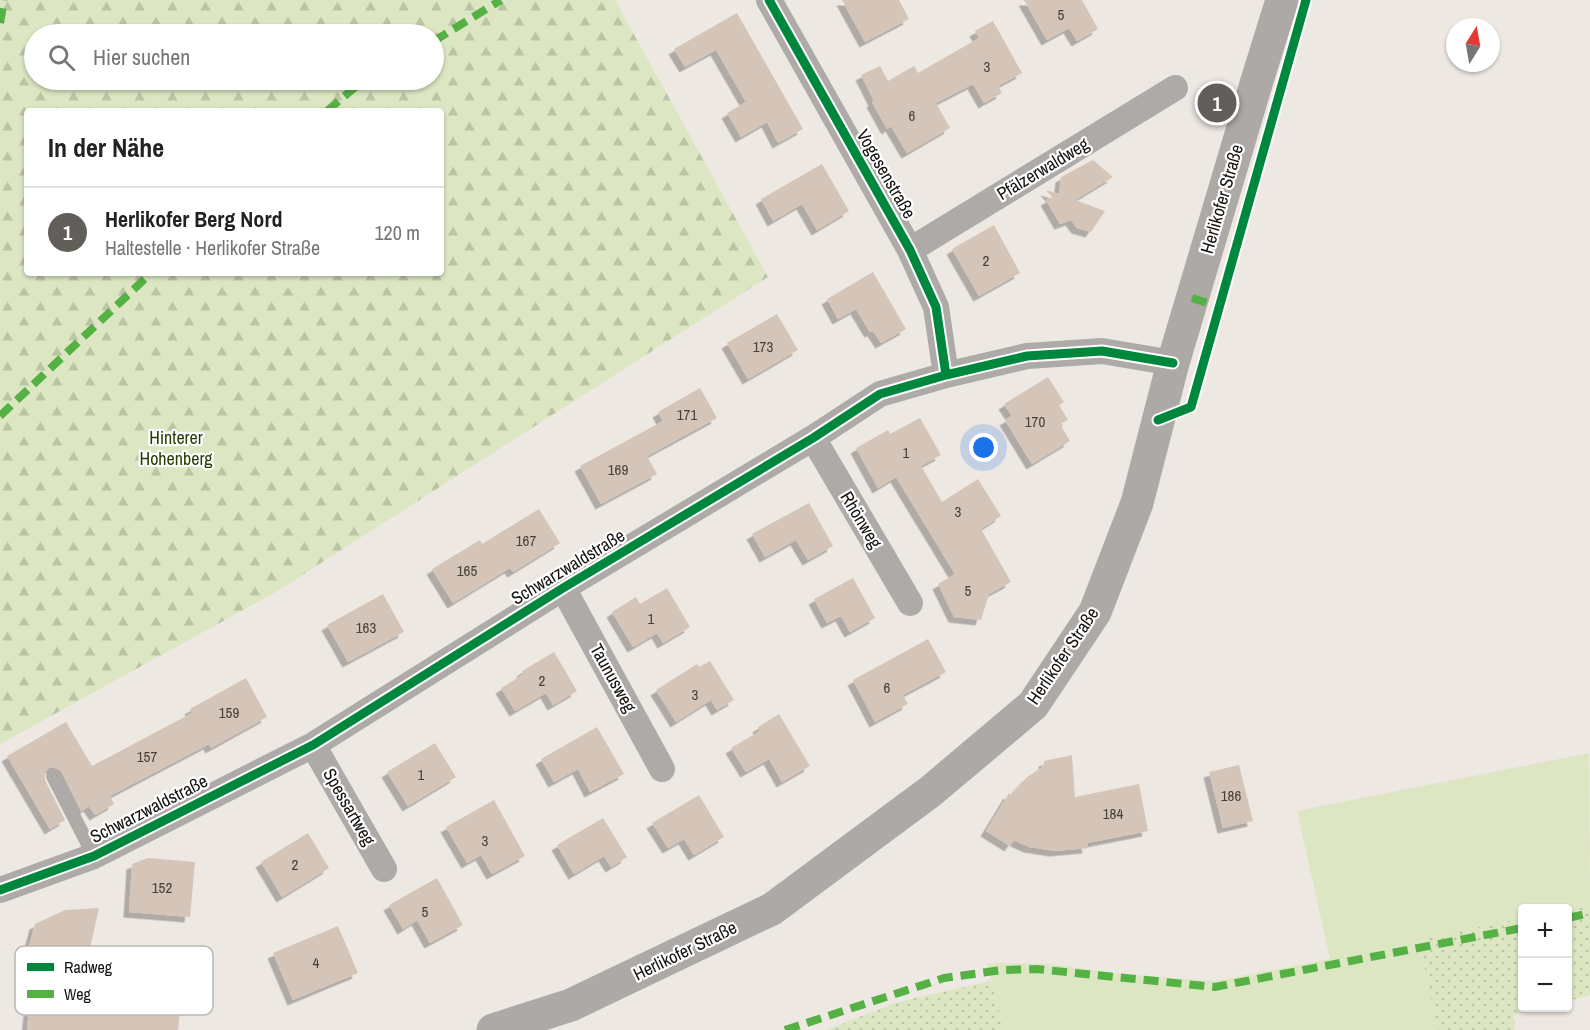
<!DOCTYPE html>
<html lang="de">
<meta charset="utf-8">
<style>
:root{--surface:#fff;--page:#f6f6f6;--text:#222;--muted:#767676;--line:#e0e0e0;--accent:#625e5a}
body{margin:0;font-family:"Archivo Narrow",sans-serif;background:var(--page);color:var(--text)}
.controls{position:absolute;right:18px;bottom:18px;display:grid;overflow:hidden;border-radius:6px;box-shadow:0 2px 4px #0004}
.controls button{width:54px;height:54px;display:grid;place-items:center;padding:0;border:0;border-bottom:2px solid var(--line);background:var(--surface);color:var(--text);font:30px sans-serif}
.compass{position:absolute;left:1446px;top:18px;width:54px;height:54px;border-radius:50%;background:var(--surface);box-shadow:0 2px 4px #0004;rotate:11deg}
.you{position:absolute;left:984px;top:448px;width:21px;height:21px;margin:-15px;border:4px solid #fff;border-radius:50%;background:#1a73e8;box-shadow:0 0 0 9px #1a73e833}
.badge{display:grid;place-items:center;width:39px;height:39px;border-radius:50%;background:var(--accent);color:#fff;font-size:20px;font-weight:700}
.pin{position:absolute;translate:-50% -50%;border:3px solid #fff;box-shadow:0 2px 6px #0006}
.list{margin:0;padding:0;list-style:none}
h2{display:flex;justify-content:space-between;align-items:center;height:78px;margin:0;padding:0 24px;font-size:26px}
h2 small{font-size:20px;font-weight:400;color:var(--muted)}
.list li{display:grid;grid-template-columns:39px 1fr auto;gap:18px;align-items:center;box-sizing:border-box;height:90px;padding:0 24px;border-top:2px solid var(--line)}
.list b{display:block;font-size:22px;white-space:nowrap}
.list p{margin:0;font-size:20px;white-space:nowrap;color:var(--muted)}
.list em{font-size:20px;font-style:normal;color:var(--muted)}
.icon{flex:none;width:33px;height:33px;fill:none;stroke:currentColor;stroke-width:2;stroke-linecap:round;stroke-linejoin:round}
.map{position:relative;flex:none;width:1590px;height:1030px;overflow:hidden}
.search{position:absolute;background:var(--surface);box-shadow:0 2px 4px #0004;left:24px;top:24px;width:420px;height:66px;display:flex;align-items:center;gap:15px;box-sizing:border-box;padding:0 21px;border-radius:33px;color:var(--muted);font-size:22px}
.panel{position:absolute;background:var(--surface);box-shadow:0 2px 4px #0004;left:24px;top:108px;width:420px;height:168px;border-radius:6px}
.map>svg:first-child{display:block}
</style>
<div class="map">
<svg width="1590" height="1030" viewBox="0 0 1590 1030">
<defs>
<pattern id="grass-dots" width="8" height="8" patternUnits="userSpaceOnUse" patternTransform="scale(1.5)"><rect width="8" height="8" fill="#dce6c2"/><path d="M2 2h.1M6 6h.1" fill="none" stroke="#bcc4a6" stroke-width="1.8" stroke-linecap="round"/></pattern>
<pattern id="forest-firs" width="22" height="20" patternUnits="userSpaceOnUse" patternTransform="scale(1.5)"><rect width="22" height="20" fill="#dce6c2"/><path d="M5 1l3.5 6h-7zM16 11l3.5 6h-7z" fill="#bcc4a6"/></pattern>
<filter id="shadow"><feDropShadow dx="-5.5" dy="5.5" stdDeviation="0" flood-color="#0004"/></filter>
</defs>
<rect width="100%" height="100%" fill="#eee8e3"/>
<path fill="url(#grass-dots)" d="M1590 904V995L1568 1001V909Z
M1522 918V1008H1544L1514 1015 1515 1030H1438L1418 940Z
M991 981 1004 1030H826L898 1002Z"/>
<path fill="url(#forest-firs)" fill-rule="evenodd" d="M0 0H615L768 277 274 593 0 744ZM34 34H434V80H34ZM27 111H441V273H27Z"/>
<path fill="#dce6c2" d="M1589 753 1590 904 1568 909 1522 908V918L1419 940 1438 1030H1004L987 963 1049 964 1122 974 1215 981 1330 959 1297 811Z"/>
<path fill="#d4c5b8" filter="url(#shadow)" d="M842 0H899L909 19 865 42Z
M1024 0H1082L1098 29 1077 41 1069 28 1047 40Z
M737 13 803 129 778 143 767 122 741 137 727 113 746 102 716 50 685 67 674 49Z
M993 21 1022 73 998 86 1002 93 984 103 973 84 936 103 950 128 907 153 891 126 887 129 872 102 874 101 861 75 880 66 888 81 914 66 918 73 979 38 975 31Z
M1093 160 1113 177 1075 200 1105 211 1091 232 1077 228 1071 220 1060 224 1046 200 1052 197 1046 190 1059 194 1061 177Z
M822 164 849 211 817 230 802 204 773 221 761 199Z
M994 225 1020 273 979 296 952 249Z
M873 272 906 329 881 343 873 331 870 332 856 309 838 319 827 299Z
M777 314 798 350 748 379 727 343Z
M1048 377 1064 402 1059 405 1068 420 1060 424 1070 441 1032 464 1005 420 1012 416 1004 404Z
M700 388 717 418 647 456 657 474 601 504 580 466 663 421 658 412Z
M920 418 941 455 921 466 942 502 978 479 1001 516 981 529 1011 582 989 594 981 620 954 617 938 584 955 574 896 477 878 488 856 448 888 430 890 434Z
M809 503 833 546 808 560 796 540 765 557 752 534Z
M539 509 560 543 513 572 510 568 453 603 432 569 480 540 482 544Z
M853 578 875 618 850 632 841 616 827 623 814 599Z
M667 588 690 627 663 643 657 633 633 647 612 612 636 597 640 604Z
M383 594 404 632 348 662 327 625Z
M928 639 946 672 903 695 908 704 875 722 853 680Z
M554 652 577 691 553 705 546 693 515 711 501 688 524 674 522 671Z
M710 661 734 700 717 710 711 700 676 722 656 690 697 664 699 667Z
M246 678 267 717 211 748 209 744 110 796 114 804 95 815 89 806 81 811 61 771 54 767 49 768 45 772V780L65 820 50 829 7 756 66 722 92 766 192 713 190 709Z
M779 714 810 766 782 782 769 759 746 772 731 748 760 731 758 727Z
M597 727 624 774 590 792 578 769 554 782 541 759Z
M435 743 456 777 408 806 387 772Z
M1072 755 1075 797 1139 784 1148 831 1087 843 1088 848 1055 851 1029 847 1014 840 1010 846 986 831 1009 793 1011 795 1027 777 1044 766V761Z
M1239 765 1253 821 1223 828 1209 772Z
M699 795 724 837 694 855 684 839 668 848 652 823Z
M494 800 525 856 492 874 481 855 467 863 446 827Z
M603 818 627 857 611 867 604 856 574 874 557 845Z
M308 833 329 868 282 897 261 862Z
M148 858 195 862 190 917 129 912 132 864Z
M437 878 463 925 430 943 417 920 403 929 389 905Z
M99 908 86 966 27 954 35 924 65 910Z
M338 926 358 973 293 1000 273 953Z
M126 962 145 964 143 986 182 990 178 1030H27L29 1010 60 1013 61 1005 121 1012Z"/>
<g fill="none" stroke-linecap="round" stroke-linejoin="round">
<path stroke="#adaaa8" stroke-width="14" d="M53 776 94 856"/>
<path stroke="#adaaa8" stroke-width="26" d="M769 0 910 250 936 307 946 375
M910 250 1175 88
M813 438 910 603
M563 588 662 769
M313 745 384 869
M0 890 94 856 313 745 563 588 813 438 880 394 946 375 1027 356 1102 351 1173 363"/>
<path stroke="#ada9a7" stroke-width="33" d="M493 1030 571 1005 772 909 931 791 1033 705 1095 612 1137 503 1173 363 1256 84 1282 0"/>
<path stroke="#55b144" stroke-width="8" stroke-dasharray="15 8" stroke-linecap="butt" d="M0 23 4 0
M434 41 501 0
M327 111 354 88 369 80
M1192 298 1220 307
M0 416 151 273
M1568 918 1590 913
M785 1030 944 978 1002 970 1036 969 1215 987 1522 928"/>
<g stroke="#fff" stroke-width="13">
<path id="cycleway" d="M769 0 910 250 936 307 946 375
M1158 420 1191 407 1306 0
M0 890 94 856 313 745 563 588 813 438 880 394 946 375 1027 356 1102 351 1173 363"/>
</g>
<use href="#cycleway" stroke="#00873e" stroke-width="9"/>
</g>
<g text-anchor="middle" stroke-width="4.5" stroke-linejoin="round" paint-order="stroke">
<g font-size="15" fill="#46403a">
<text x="1061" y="20">5</text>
<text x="987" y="72">3</text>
<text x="912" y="121">6</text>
<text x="986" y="266">2</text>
<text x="763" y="352">173</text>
<text x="687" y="420">171</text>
<text x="1035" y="427">170</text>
<text x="906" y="458">1</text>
<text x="618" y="475">169</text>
<text x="958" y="517">3</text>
<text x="526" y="546">167</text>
<text x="467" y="576">165</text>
<text x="968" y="596">5</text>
<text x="651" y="624">1</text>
<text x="366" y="633">163</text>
<text x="542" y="686">2</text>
<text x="887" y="693">6</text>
<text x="695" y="700">3</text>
<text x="229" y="718">159</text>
<text x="147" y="762">157</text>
<text x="421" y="780">1</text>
<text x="1231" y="801">186</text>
<text x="1113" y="819">184</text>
<text x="485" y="846">3</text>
<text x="295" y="870">2</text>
<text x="162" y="893">152</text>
<text x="425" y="917">5</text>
<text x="316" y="968">4</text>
</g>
<g font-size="18" fill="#161310" stroke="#fff">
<text transform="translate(1043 169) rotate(-31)" y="6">Pfälzerwaldweg</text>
<text transform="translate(886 174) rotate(60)" y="6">Vogesenstraße</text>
<text transform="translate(1222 199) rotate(-74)" y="6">Herlikofer Straße</text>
<text transform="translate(861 520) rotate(59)" y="6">Rhönweg</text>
<text transform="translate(568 567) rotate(-31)" y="6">Schwarzwaldstraße</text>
<text transform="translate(1063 656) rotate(-56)" y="6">Herlikofer Straße</text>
<text transform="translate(613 678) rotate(61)" y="6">Taunusweg</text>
<text transform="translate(349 807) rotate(60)" y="6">Spessartweg</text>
<text transform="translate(149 809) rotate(-27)" y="6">Schwarzwaldstraße</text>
<text transform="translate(685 951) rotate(-26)" y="6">Herlikofer Straße</text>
</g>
<g font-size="18" fill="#2a3a01" stroke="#fff">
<text x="176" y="444">Hinterer<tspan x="176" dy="21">Hohenberg</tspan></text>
</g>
</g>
<rect x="15" y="946" width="198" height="69" rx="9" fill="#fff" stroke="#b9b8b7" stroke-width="1.5"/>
<rect x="27" y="963" width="27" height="8" fill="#00873e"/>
<rect x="27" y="990" width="27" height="8" fill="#55b144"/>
<g font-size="16" fill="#161310">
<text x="64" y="973">Radweg</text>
<text x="64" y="1000">Weg</text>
</g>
</svg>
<div class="controls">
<button>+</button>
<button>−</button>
</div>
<svg class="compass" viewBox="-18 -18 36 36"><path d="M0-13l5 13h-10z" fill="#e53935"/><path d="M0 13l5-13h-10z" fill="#767676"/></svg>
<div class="you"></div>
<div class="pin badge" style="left:1217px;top:103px">1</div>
<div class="search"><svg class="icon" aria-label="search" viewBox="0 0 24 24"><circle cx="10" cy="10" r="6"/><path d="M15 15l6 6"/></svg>Hier suchen</div>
<section class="panel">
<h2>In der Nähe<small></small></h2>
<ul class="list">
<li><span class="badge">1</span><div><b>Herlikofer Berg Nord</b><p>Haltestelle · Herlikofer Straße</p></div><em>120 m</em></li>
</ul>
</section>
</div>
